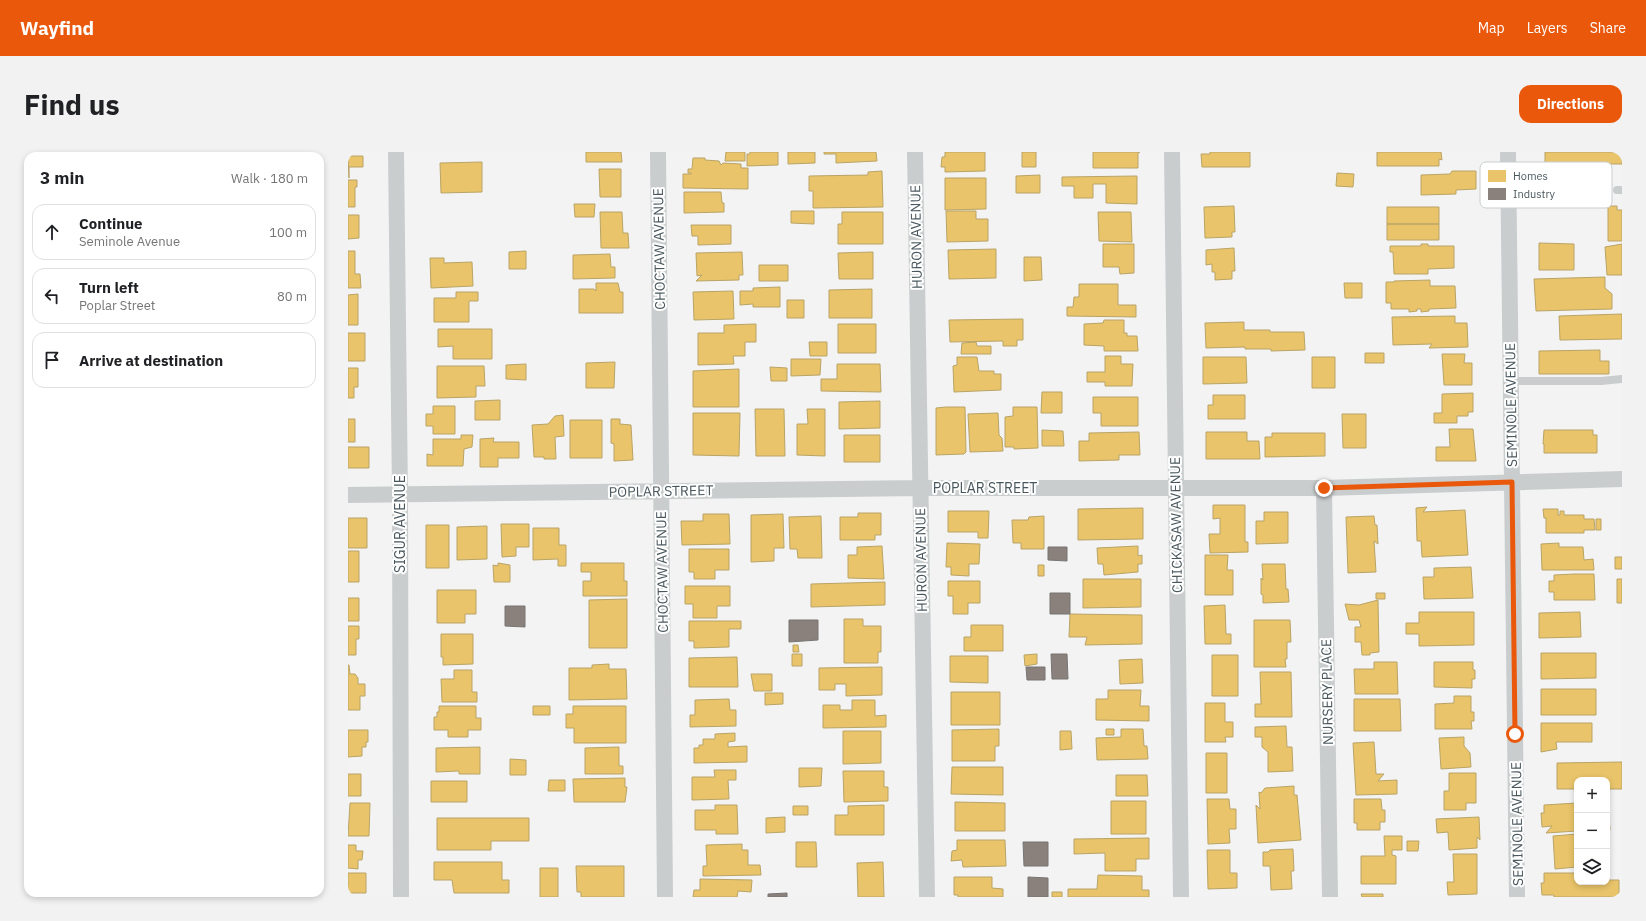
<!DOCTYPE html>
<meta charset="utf-8">
<style>
:root{--surface:#fff;--page:#f2f2f2;--text:#202124;--muted:#757577;--line:#e0e0e0;--accent:#ea580c}
body{margin:0;font-family:"IBM Plex Sans",sans-serif;background:var(--page);color:var(--text)}
.controls{position:absolute;right:12px;bottom:12px;display:grid;overflow:hidden;border-radius:8px;box-shadow:0 2px 6px #0003}
.controls button{width:36px;height:36px;display:grid;place-items:center;padding:0;border:0;border-bottom:1px solid var(--line);background:var(--surface);color:var(--text);font:20px sans-serif}
.stop{position:absolute;width:12px;height:12px;margin:-9px;border:3px solid #ea580c;border-radius:50%;background:#fff}
.stop.end{background:#ea580c;border-color:#fff;box-shadow:0 1px 4px #0008}
.list{margin:0;padding:0;list-style:none}
h2{display:flex;justify-content:space-between;align-items:center;height:52px;margin:0;padding:0 16px;font-size:17px}
h2 small{font-size:13px;font-weight:400;color:var(--muted)}
.list li{display:grid;grid-template-columns:26px 1fr auto;gap:12px;align-items:center;box-sizing:border-box;height:56px;margin:0 8px 8px;padding:0 8px;border:1px solid var(--line);border-radius:12px}
.list b{display:block;font-size:15px;white-space:nowrap}
.list p{margin:0;font-size:13px;white-space:nowrap;color:var(--muted)}
.list em{font-size:13px;font-style:normal;color:var(--muted)}
.icon{flex:none;width:22px;height:22px;fill:none;stroke:currentColor;stroke-width:2;stroke-linecap:round;stroke-linejoin:round}
.map{position:relative;flex:none;width:1274px;height:745px;overflow:hidden;border-radius:12px}
header{display:flex;align-items:center;gap:24px;box-sizing:border-box;height:56px;padding:0 20px;background:var(--accent);color:#fff}
header strong{font-size:19px}
nav{display:flex;gap:22px;margin-inline-start:auto;font-size:14px}
.intro{display:flex;align-items:center;justify-content:space-between;box-sizing:border-box;height:96px;padding:0 24px}
h1{margin:0;font-size:28px}
.button{padding:10px 18px;border-radius:12px;background:var(--accent);color:#fff;font-size:14px;font-weight:700}
main{display:flex;gap:24px;padding:0 24px}
aside{flex:1;background:var(--surface);border-radius:12px;box-shadow:0 2px 6px #0003}
.map>svg:first-child{display:block}
</style>
<header>
<strong>Wayfind</strong>
<nav><a>Map</a><a>Layers</a><a>Share</a></nav>
</header>
<div class="intro"><h1>Find us</h1><a class="button">Directions</a></div>
<main>
<aside>
<h2>3 min<small>Walk · 180 m</small></h2>
<ul class="list">
<li><svg class="icon" aria-label="ahead" viewBox="0 0 24 24"><path d="M12 20V5M6 11l6-6 6 6"/></svg><div><b>Continue</b><p>Seminole Avenue</p></div><em>100 m</em></li>
<li><svg class="icon" aria-label="left" viewBox="0 0 24 24"><path d="M17 20v-9H6M10 6l-5 5 5 5"/></svg><div><b>Turn left</b><p>Poplar Street</p></div><em>80 m</em></li>
<li><svg class="icon" aria-label="arrive" viewBox="0 0 24 24"><path d="M6 21V4h12l-3 4 3 4H6"/></svg><div><b>Arrive at destination</b></div></li>
</ul>
</aside>
<div class="map">
<svg width="1274" height="745" viewBox="0 0 1274 745">
<rect width="100%" height="100%" fill="#f3f3f3"/>
<path fill="#e9c46a" stroke="#b9a466" d="M238 0H273L274 10H238Z
M378 0H397V9H377Z
M402 0H430V13L399 14V2H402Z
M440 0H467V11L440 12Z
M476 0H528L529 9 488 11V2H476Z
M597 0H637V19L597 20V15H593L594 5H597Z
M674 0H688V15H674Z
M745 0H792L790 1V16H745Z
M862 0H902V15H854L853 2H862Z
M1029 0H1093L1094 8 1091 7V14H1029Z
M1197 0H1274V12H1197Z
M0 4H15V15H1V26Z
M345 6H357V8L371 9 373 13 375 11 393 12V16H400V37L335 36V22H343V21H340V17H344Z
M134 10V40L93 41 92 11Z
M251 17H273V45H252Z
M534 19 535 55 465 56V39H461V24L520 23V20Z
M1104 19H1128V37L1108 38V42L1073 43V23L1102 22Z
M989 21 1006 22 1005 35 988 34Z
M692 23V41H668V24Z
M789 24V52L758 51V32H745V46H726V34H714V25Z
M597 26H638V57L597 58Z
M0 28H9V35H7V55H0Z
M336 40H373L374 51H376V60L336 61Z
M226 52H247L246 65H227Z
M886 54 887 80H884V85L857 86 856 55Z
M1260 54H1269V58H1274V89H1260Z
M1039 55H1091V72H1039Z
M443 59H466V72L443 71Z
M598 59H628V67H640V89L599 90Z
M252 60H274L275 81H280L281 96H253Z
M494 60H535V92H490V72H494Z
M750 60H783L784 90 751 89Z
M0 63H11V86L0 87Z
M1039 72H1091V88H1039Z
M343 73H383V92L350 93V84H344Z
M1191 91 1226 92V118H1191Z
M755 92H786V121L772 122 771 115H755Z
M1073 92H1080V94H1106V116L1080 117V122H1046L1045 100H1042V94H1073Z
M1274 92V123H1259L1257 95Z
M886 96 887 119H884V127L867 128V120H864V112L858 113V98Z
M648 97V126L601 127 600 98Z
M0 99H7V122H12L13 136H0Z
M178 99V117H161V100Z
M394 100 395 123H391V128L348 129 354 123 349 124 348 101Z
M525 100V127H491L490 101Z
M262 102 263 115H267V126L225 127V103Z
M676 105H693L694 128 676 129Z
M82 106H96V111L124 110 125 134 83 136Z
M411 113H440V129H411Z
M1257 125V136L1264 142V157L1188 159 1186 127Z
M1082 128V134H1107L1108 156 1081 157V159L1073 160V157H1069V159L1061 160V157H1043V151H1038V130H1046V129Z
M248 131H270L272 140H275V161H231V137H246L248 139Z
M996 131H1014V146H997Z
M731 132H770V153H788V165L719 164V155H725L726 145H731Z
M432 135V155H405V152L392 153V139H405V136Z
M524 137V166H481V138Z
M385 139 386 167 346 168 345 140Z
M108 140H130V149H121V170H86V146H108Z
M10 142V173H0V143Z
M439 148H456V166H439Z
M1274 162V187L1212 188 1211 164Z
M1107 164V171H1119L1120 195 1081 196 1084 192 1045 193 1044 165Z
M675 167V188H669V194H655V189L602 190 601 168Z
M756 168H776V181H779V184H789L790 199H756V194L736 193V172L755 171Z
M896 170V178H922V180H956L957 198 923 199V197H897V195L858 196 857 171Z
M408 172V190H397V204H385L386 212 350 213V181H376V173Z
M490 172H528V201H490Z
M90 177H144V207H105V194L90 195Z
M0 181H17V209H0Z
M461 190H479V204H462Z
M628 190 629 194H643V202H613L614 191Z
M1252 198V209H1261V222H1191V199Z
M1017 201H1036V211H1017Z
M1094 202H1117L1116 211H1124V233H1096Z
M757 204H773V212H785L784 234H757V230H739V220H757Z
M609 205H629L631 219H646V222H653V238L606 240 605 214 609 213Z
M855 205H898L899 231 855 232Z
M964 205H987V236H964Z
M443 207H473L472 223 443 224Z
M267 210 266 236H238V211Z
M178 212V228L158 227V213Z
M489 212H532L533 240 473 239V227H489Z
M89 214H136L137 234H128V245L89 246Z
M422 215 439 216V229H423Z
M0 216H10V235H6V246H0Z
M391 217V255H345V219Z
M694 240H714V261H693Z
M1125 241V260H1120V264H1109V271H1086V261H1094V242Z
M865 243H897V267H860V253H865Z
M745 245H790V274H753V261H745Z
M152 248V268H127V249Z
M532 249V276L491 277V250Z
M85 254H107V282H85V274H78V262H85Z
M598 255H617L618 300 616 302 588 303V256Z
M665 255H689L690 296 666 297V295H657V265L665 264Z
M407 257H436L437 304H408Z
M459 257H477V304L449 303V272H460Z
M345 261H392L391 304 345 303Z
M650 261 651 283 654 286 655 299 622 300 620 262Z
M994 262H1018V296H995Z
M215 263 216 284 207 285 208 307H196V305H186L184 273 200 272 207 264Z
M0 267H7V290H0Z
M263 267H272V272L283 273 285 308 266 309V292L263 291Z
M222 268H254V306H222Z
M1101 277H1125L1128 309H1088V295H1102Z
M694 278 715 279 716 294H694Z
M1196 278H1245V283H1249V301H1196V292H1195Z
M791 280 792 303H771V308L731 309V289H741V281Z
M858 280H899V289H911L912 307H858Z
M924 281H977V304L917 305V285H924Z
M113 283H125L124 295 116 297 115 314H79V302L85 303V287H113Z
M496 283H532V310H496Z
M146 286 145 290H171V306H150V315H132V287Z
M0 295H21V316H0Z
M865 353H897V390H900V400L862 401 861 382H872V366L865 367Z
M1079 355 1075 360 1117 358 1120 403 1074 405 1073 389H1069L1068 356Z
M795 356V387L730 388V357Z
M1195 357H1210V363H1212V359H1216V363H1236V367H1246L1247 378H1236V381H1198V366H1196Z
M600 359H641L640 386H630V380H600Z
M916 360H940V391L908 392V369H916Z
M510 361H533V383H527V388H492V365H510Z
M355 362H381L382 392 334 393 333 369H355Z
M435 362 436 396H426V409L403 410V363Z
M473 364 474 406H450L449 397H442L441 365Z
M696 364V397H673V391H665L664 368H680L681 365Z
M1026 364 1027 373H1029L1030 392 1026 389 1028 420 1000 421 998 365Z
M0 366H19V396H0Z
M1248 367H1253V378H1248Z
M153 372H181V395H168V404L154 405Z
M78 373H101V416H78Z
M139 374V407L109 408V375Z
M185 376H211V393H218V414H210V407L185 408Z
M599 391 632 392 631 412H621V424L603 423V415H598Z
M1211 391V395H1235L1236 408 1245 407 1246 418H1194L1193 392Z
M534 394 536 427 500 426V403H509V395Z
M790 394V404L794 403V412H790V420L756 423 755 412H750L749 396Z
M341 397H381V418H367V427H346V420H341Z
M0 399H11V430H0Z
M857 403H880L879 418H885V443H857Z
M1267 405H1274V417H1267Z
M150 411 162 413V430H146L145 413 150 414Z
M233 411H276V429H279V444H235V429H243V420H233Z
M914 412H937L938 437H940L941 450 915 451V443L913 442V426L915 428Z
M690 413H696V424H690Z
M1123 415 1125 446 1076 447 1075 425H1086V416Z
M1226 422H1246L1247 448H1206V440H1201V429H1206V423Z
M735 427H793V455L735 456Z
M1269 427H1274V451H1269Z
M600 429H632V451H620V462H605V444H600Z
M537 430V453L463 455V432Z
M337 434H382V454H369V466H345V452H337Z
M89 438H128V462H117V471H89Z
M1028 441H1037V447H1028Z
M0 446H11V469H0Z
M279 447V496H241V448Z
M1030 448 1031 500 1022 501V503H1014L1013 490H1007V475H1013L1011 468H1001L997 452 1011 453Z
M877 453 878 482H883V492H857L856 454Z
M1071 460H1126V493L1071 494V482H1058V471H1071Z
M1232 460 1233 485 1191 486V461Z
M722 462 794 463V492L737 493 739 485H721Z
M496 467H515V474H533V500H530V511H496Z
M906 468H942L943 490H939V507H937L938 515H906Z
M341 469H393V477H381V495L346 496V489H341Z
M623 473H655V499H616V485H623Z
M0 474H11V487H8V503H0Z
M93 482H125V512L95 513V505H93Z
M445 493H450L451 500H445Z
M1193 501H1248V526L1193 527Z
M444 502H454V514H444Z
M689 502V512L677 514 676 503Z
M864 503H890V544H864Z
M602 504H640V531L602 530Z
M389 505 390 535H341V506Z
M794 507 795 531 772 532 771 508Z
M1026 510H1049L1050 542H1007L1006 517H1026Z
M1086 510H1125V518H1127V527H1124V536L1086 535Z
M261 512V517H278L279 547 221 548V516H244V513Z
M0 513H1L2 522H7L10 526V532H17V544H12V558H0Z
M534 515V543L498 544V532H487V538H471V516Z
M106 518H124V540H129V550H94L93 527H106Z
M912 520H943L944 565H907V552H913Z
M403 522H424V539H406Z
M1193 537H1248V563H1193Z
M760 538H793L792 554H801V569L748 568V547H760Z
M603 540H652V573H603Z
M417 541H435V552L417 553Z
M1106 544H1123V560H1126V569H1123L1124 577H1087V552L1106 551Z
M381 547 382 558H388V574L342 575V563H347V548Z
M1006 547H1052L1053 579H1006Z
M504 548H527V564L538 563V575L475 576V553H492V558H504Z
M857 551H877V570H885V585H877L878 590H857Z
M91 554H128V566H133V578H120V585H100V578H86V565H89V560H91Z
M185 554H202V563H185Z
M225 554H278V591H226V576H218V562H225Z
M1193 571H1244V590H1208L1209 597 1193 600Z
M938 574 939 595H944L945 619 920 620V600L914 595V585H907V575Z
M651 577V594H647V609H604V578Z
M758 577H766V583H758Z
M773 577H795L796 594H799L800 607 749 608 748 586 773 585Z
M0 578H20V590H18V595H14V604L0 605Z
M495 579H533V611L495 612Z
M712 579H723L724 597 712 598Z
M387 581V589L380 590V595L399 594V610L346 611V596H351V593H355V587H367V582Z
M1116 585V594L1122 601 1123 615 1093 617 1091 586Z
M1026 590 1028 622H1036L1030 629 1049 628V642L1008 643 1005 591Z
M132 595V622H111V619L88 620V596Z
M271 595V614H275V622H237V596Z
M858 601H879V641H858Z
M162 607 178 608V623H162Z
M1274 610V637H1259V628H1229V637H1209V611Z
M604 615H655V643L603 642Z
M451 616H474L473 634 451 635Z
M366 618H388V628H380L381 647 344 648V625H367Z
M495 619H536V635H540V649L496 650Z
M1101 621H1128V651H1118V658H1096V639H1101Z
M0 622H13V644H0Z
M768 623H799L800 644H768Z
M277 626V635H279L277 650H226L225 627Z
M201 628H217V639H200Z
M83 629H119V650H83Z
M946 634V643H949L953 688 910 691 908 653 912 657 911 640 913 641 917 636Z
M859 647H881L882 657H888V677H881L882 691 860 692Z
M1006 647H1033L1034 658H1037V670H1032V678H1009V671H1006Z
M763 649H798V682H763Z
M1259 649H1260L1262 678H1259Z
M607 650 657 651V679H607Z
M2 651H22L21 684H0Z
M1229 651V679L1198 681 1204 674 1194 675 1193 661H1196V653Z
M367 653H389L390 682H368V678H347V658H367Z
M536 653V683H487V663H500V654Z
M445 654H460V663H445Z
M437 665V680L418 681V666Z
M1131 665 1132 688 1129 685V696L1101 698 1100 680 1089 681 1088 667Z
M89 666H181V689H143V698H89Z
M1229 682V715L1207 717 1205 684Z
M1036 684H1054V698H1044V703L1048 704V732H1013V704H1037Z
M801 686V707H788V719H757V701L726 702V687Z
M609 688H657L658 714 615 715 614 708 603 709 604 699 609 698Z
M1059 689H1071L1070 699H1059Z
M448 690H468L469 715H448Z
M394 692V698H400V713H412L413 723 355 724V714H359L358 693Z
M0 693H8V699H15L14 708H10V717L0 716Z
M945 697 946 719H943L944 737 923 738 922 714H915V700H920L922 698Z
M859 698H882V721H889V736L860 737Z
M1105 702H1129V742L1100 743 1099 730H1106Z
M86 710H154V728H161V741H106L104 728H86Z
M535 710 536 745H510L509 711Z
M228 714H276V745H233V740H229Z
M192 716H210V745H192Z
M0 721H18V741H0Z
M1196 721H1229V730H1259V721H1261V728H1271V745H1206V743H1194L1193 731H1196Z
M750 723 794 724V738H801V745H720V737H749Z
M606 725H644V736L655 737V745H610V743H606Z
M352 727 404 728 403 740 390 739 389 745H345L346 738H352Z
M704 740H714V745H704Z
M1013 742H1035V745H1014Z"/>
<path fill="#8a817c" stroke="#777573" d="M700 395H719V409L700 408Z
M702 441H722V462H702Z
M157 454H177V475L157 474Z
M441 468H470V488L441 490Z
M703 502H719L720 527H704Z
M678 515H697V528H679Z
M675 690H700V714H676Z
M680 725 700 726V745H680Z
M439 741V745H420V742Z"/>
<g fill="none" stroke-linecap="round" stroke-linejoin="round">
<path stroke="#cacdce" stroke-width="8" d="M1269 38H1274
M1162 229H1253L1274 227"/>
<path stroke="#cacdce" stroke-width="16" d="M48 0 52 343 53 745
M310 0 317 745
M567 0 579 745
M824 0 833 745
M1160 0 1169 745
M976 336 982 745
M0 343 572 336H976L1274 327"/>
</g>
<g fill="none" stroke-linecap="round" stroke-linejoin="round">
<path stroke="#ea580c" stroke-width="5" d="M976 336 1164 330 1167 582"/>
</g>
<g text-anchor="middle" stroke-width="4" stroke-linejoin="round" paint-order="stroke">
<g font-size="14" fill="#4a585e" stroke="#fff">
<text transform="translate(568 85) rotate(-91)" y="5">HURON AVENUE</text>
<text transform="translate(311 97) rotate(-91)" y="5">CHOCTAW AVENUE</text>
<text transform="translate(1163 253) rotate(-91)" y="5">SEMINOLE AVENUE</text>
<text x="637" y="341">POPLAR STREET</text>
<text transform="translate(313 339) rotate(-1)" y="5">POPLAR STREET</text>
<text transform="translate(52 372) rotate(-90)" y="5">SIGUR AVENUE</text>
<text transform="translate(828 373) rotate(-91)" y="5">CHICKASAW AVENUE</text>
<text transform="translate(573 408) rotate(-91)" y="5">HURON AVENUE</text>
<text transform="translate(314 420) rotate(-91)" y="5">CHOCTAW AVENUE</text>
<text transform="translate(979 540) rotate(-91)" y="5">NURSERY PLACE</text>
<text transform="translate(1169 672) rotate(-91)" y="5">SEMINOLE AVENUE</text>
</g>
</g>
<rect x="1132" y="10" width="132" height="46" rx="6" fill="#fff" stroke="#c9cdcf" stroke-width="1"/>
<rect x="1140" y="18" width="18" height="12" fill="#e9c46a"/>
<rect x="1140" y="36" width="18" height="12" fill="#8a817c"/>
<g font-size="11" fill="#4a585e">
<text x="1165" y="28">Homes</text>
<text x="1165" y="46">Industry</text>
</g>
</svg>
<div class="controls">
<button>+</button>
<button>−</button>
<button><svg class="icon" aria-label="layers" viewBox="0 0 24 24"><path d="M12 4l9 5-9 5-9-5zM3 14l9 5 9-5"/></svg></button>
</div>
<div class="stop" style="left:1167px;top:582px"></div>
<div class="stop end" style="left:976px;top:336px"></div>
</div>
</main>
